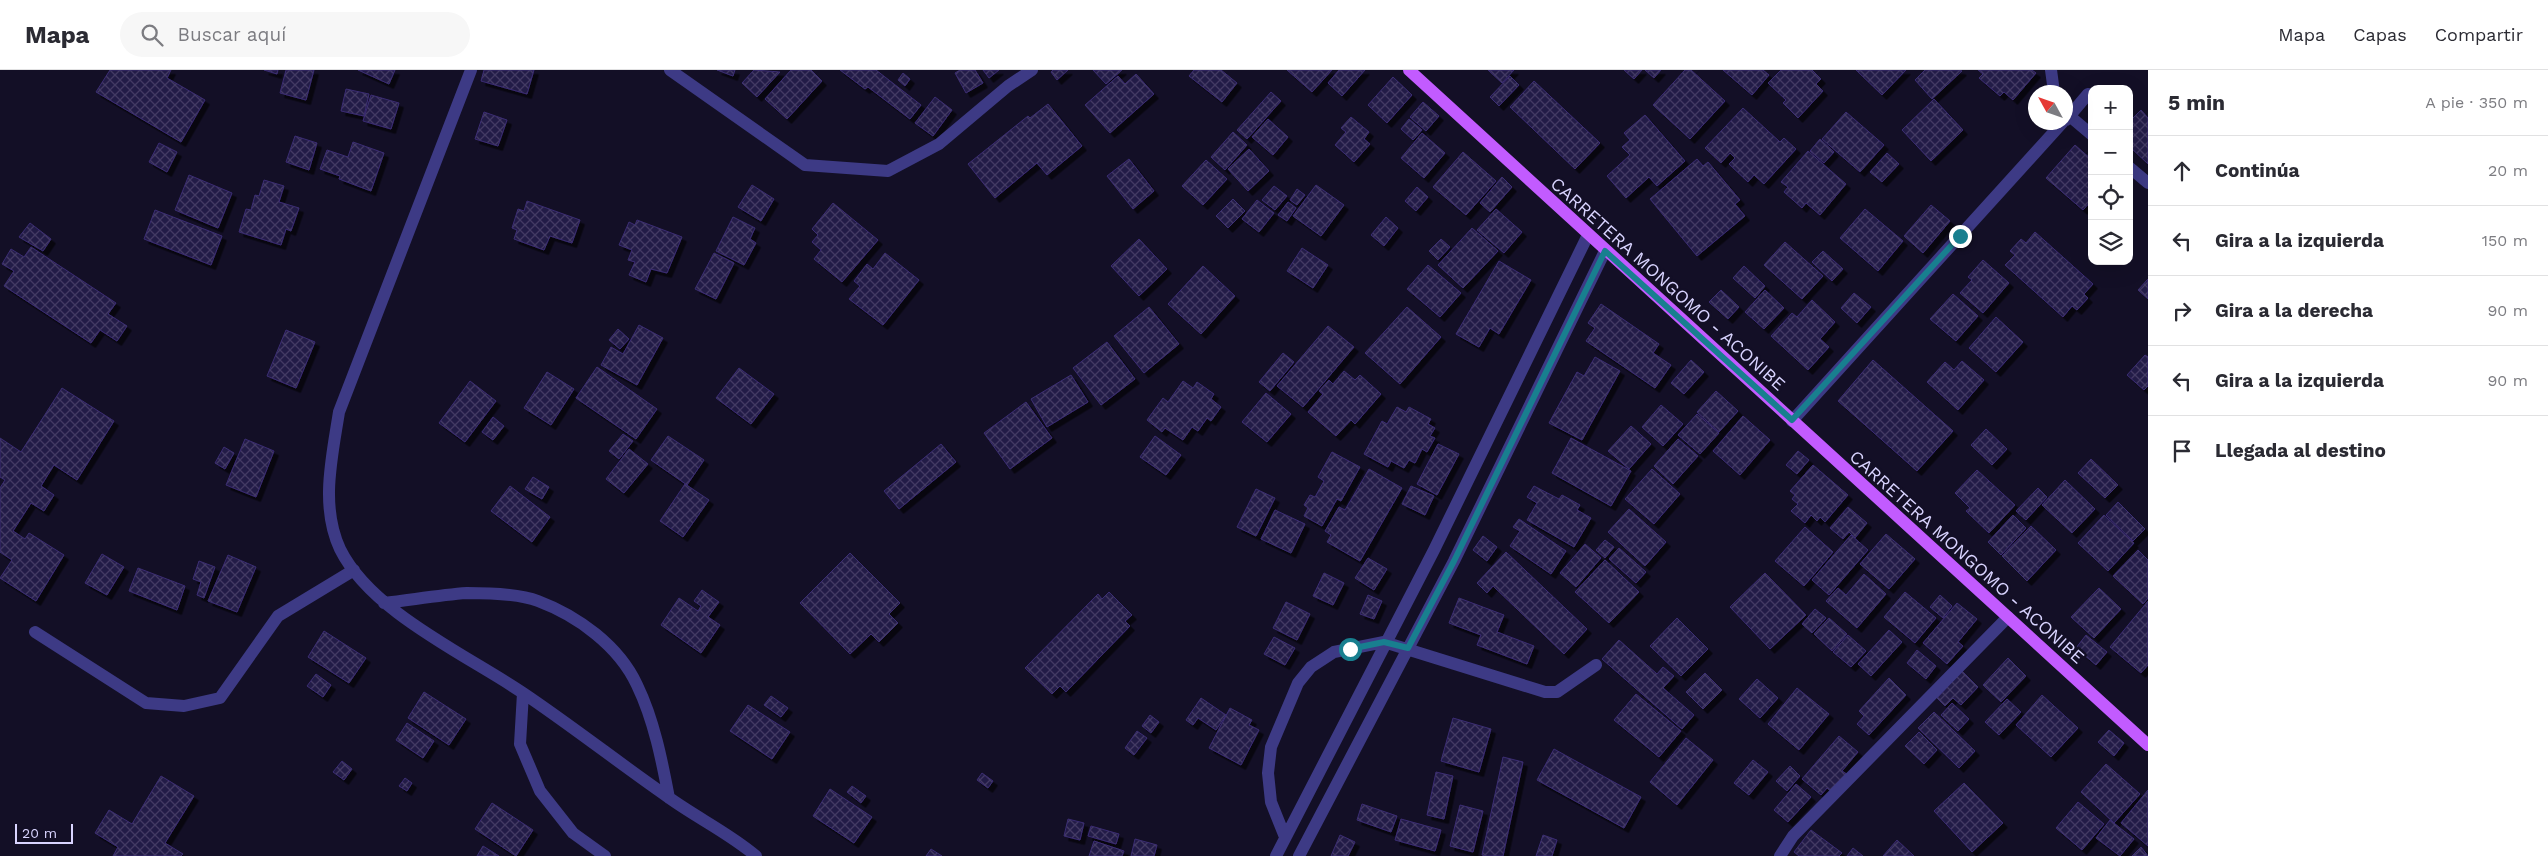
<!DOCTYPE html>
<html lang="es">
<meta charset="utf-8">
<style>
:root{--surface:#fff;--page:#f7f7f7;--text:#2b2b33;--muted:#7c7c81;--line:#e1e1e2}
body{margin:0;font-family:"Work Sans",sans-serif;background:var(--page);color:var(--text)}
.controls{position:absolute;right:15px;top:15px;display:grid;overflow:hidden;border-radius:10px;box-shadow:0 5px 20px #0002}
.controls button{width:45px;height:45px;display:grid;place-items:center;padding:0;border:0;border-bottom:1px solid var(--line);background:var(--surface);color:var(--text);font:25px sans-serif}
.compass{position:absolute;left:2028px;top:15px;width:45px;height:45px;border-radius:50%;background:var(--surface);box-shadow:0 5px 20px #0002;rotate:310deg}
.scale{position:absolute;left:15px;bottom:12px;width:58px;box-sizing:border-box;padding-left:5px;border:2px solid #d9d4ff;border-top:0;font-size:14px;line-height:18px;white-space:nowrap;color:#d9d4ff;-webkit-text-stroke:4px #130f26;paint-order:stroke}
.stop{position:absolute;width:15px;height:15px;margin:-11px;border:4px solid #187f8f;border-radius:50%;background:#fff}
.stop.end{background:#187f8f;border-color:#fff;box-shadow:0 1px 5px #0008}
.list{margin:0;padding:0;list-style:none}
h2{display:flex;justify-content:space-between;align-items:center;height:65px;margin:0;padding:0 20px;font-size:21px}
h2 small{font-size:16px;font-weight:400;color:var(--muted)}
.list li{display:grid;grid-template-columns:32px 1fr auto;gap:15px;align-items:center;box-sizing:border-box;height:70px;padding:0 20px;border-top:1px solid var(--line)}
.list b{display:block;font-size:19px;white-space:nowrap}
.list em{font-size:16px;font-style:normal;color:var(--muted)}
.icon{flex:none;width:28px;height:28px;fill:none;stroke:currentColor;stroke-width:2;stroke-linecap:round;stroke-linejoin:round}
.map{position:relative;flex:none;width:2148px;height:786px;overflow:hidden}
header{display:flex;align-items:center;gap:30px;box-sizing:border-box;height:70px;padding:0 25px;background:var(--surface);border-bottom:1px solid var(--line)}
header strong{font-size:24px}
nav{display:flex;gap:28px;margin-inline-start:auto;font-size:18px}
.search{width:350px;height:45px;background:var(--page);display:flex;align-items:center;gap:12px;box-sizing:border-box;padding:0 18px;border-radius:28px;color:var(--muted);font-size:19px}
main{display:flex}
aside{flex:1;background:var(--surface)}
.map>svg:first-child{display:block}
</style>
<header>
<strong>Mapa</strong>
<div class="search"><svg class="icon" aria-label="search" viewBox="0 0 24 24"><circle cx="10" cy="10" r="6"/><path d="M15 15l6 6"/></svg>Buscar aquí</div>
<nav><a>Mapa</a><a>Capas</a><a>Compartir</a></nav>
</header>
<main>
<div class="map">
<svg width="2148" height="786" viewBox="0 0 2148 786">
<defs>
<pattern id="building-cross-hatch" width="8" height="8" patternUnits="userSpaceOnUse" patternTransform="scale(1.25)"><rect width="8" height="8" fill="#241b47"/><path d="M0 0l8 8M0 8l8-8" fill="none" stroke="#433b63"/></pattern>
<filter id="shadow"><feDropShadow dx="4.5" dy="4.5" stdDeviation="0" flood-color="#0009"/></filter>
</defs>
<rect width="100%" height="100%" fill="#130f26"/>
<path fill="url(#building-cross-hatch)" stroke="#3b2d73" filter="url(#shadow)" d="M110 0H171L167 8 205 30 181 72 96 22Z
M264 0H278L277 4Z
M286 0H314L306 30 280 23Z
M358 0H395L389 14Z
M484 0H534L527 24 481 11Z
M717 0H735L733 6Z
M754 0 780 2 757 27 742 13Z
M791 0H811L822 11 787 49 765 29Z
M840 0H876L921 35 910 49 868 17 865 19Z
M960 0H975L983 13 966 23 955 3Z
M983 0H999L989 8Z
M1053 0H1068L1057 10 1051 2Z
M1093 0H1122L1106 14Z
M1194 0H1221L1237 13 1222 32 1189 6Z
M1287 0H1332L1312 22Z
M1339 0H1365L1342 26 1328 13Z
M1488 0H1514L1502 13Z
M1624 0H1642L1634 9Z
M1645 0H1661L1654 8Z
M1685 0H1691L1725 31 1690 69 1653 35Z
M1723 0H1763L1769 5 1752 25Z
M1781 0H1812L1821 9 1816 14 1823 21 1798 48 1783 33 1786 30 1768 13Z
M1856 0H1906L1882 25Z
M1925 0H1960L1962 1 1932 29 1915 10Z
M1978 0H2032L2036 3 2013 30 2004 22 2000 26 1979 8 1983 4Z
M903 3 910 9 905 16 898 10Z
M1136 4 1154 24 1110 63 1085 35 1118 6 1125 14Z
M1510 6 1519 15 1499 36 1490 27Z
M1393 7 1412 25 1387 53 1368 35Z
M1534 11 1600 73 1575 99 1510 37Z
M346 19 369 24 364 46 341 41Z
M1271 22 1281 31 1247 69 1237 60Z
M371 25 399 33 391 59 363 51Z
M935 27 952 40 933 66 915 53Z
M1934 29 1963 60 1931 91 1902 60Z
M1423 32 1439 46 1426 61 1410 47Z
M1048 34 1082 76 1047 105 1037 93 995 128 968 94 1028 46 1030 48Z
M1743 38 1780 72 1784 68 1796 79 1764 114 1754 105 1748 112 1729 94 1735 88 1730 83 1721 93 1705 78Z
M2141 40 2148 48V94L2129 76V52Z
M484 42 507 50 498 76 475 69Z
M1846 42 1884 75 1860 102 1822 69Z
M1645 45 1685 91 1657 116 1649 107 1626 128 1607 106 1630 85 1622 77 1630 70 1624 63Z
M1351 47 1369 62 1364 69 1370 74 1354 92 1335 75 1346 62 1341 58Z
M1268 49 1288 67 1273 85 1252 67Z
M1409 49 1422 60 1413 70 1401 59Z
M1233 62 1247 75 1225 100 1211 87Z
M1422 63 1445 83 1424 108 1401 88Z
M295 66 317 73 309 100 286 92Z
M1820 69 1834 82 1824 93 1810 81Z
M353 72 384 83 371 121 339 109 340 106 320 99 327 80 348 87Z
M159 73 177 82 167 102 149 92Z
M2075 75 2092 90V130L2083 140 2046 108Z
M1249 79 1269 101 1248 121 1228 99Z
M1808 81 1846 114 1820 145 1806 133 1802 138 1784 122 1788 117 1781 112Z
M1463 82 1496 111 1466 145 1433 117Z
M1887 83 1899 94 1882 112 1870 102Z
M1129 89 1154 121 1133 139 1107 106Z
M1697 89 1703 96 1708 92 1740 130 1735 134 1745 146 1697 186 1650 129Z
M1206 90 1227 109 1203 135 1182 116Z
M189 105 232 123 218 158 175 140Z
M1502 107 1512 117 1490 142 1480 133Z
M264 110 284 116 279 132 299 138 291 161 286 159 281 175 239 162 246 139 251 140 255 125 259 126Z
M752 115 774 129 761 151 738 137Z
M1316 115 1344 135 1321 166 1293 146Z
M1274 116 1287 126 1275 140 1262 130Z
M1417 117 1428 127 1416 141 1405 131Z
M1297 119 1305 125 1297 135 1290 130Z
M1233 129 1245 141 1228 158 1216 146Z
M1257 130 1274 143 1259 162 1242 149Z
M527 131 580 150 572 173 550 166 544 180 514 169 517 160 512 158 518 139 524 141Z
M1288 132 1296 138 1287 151 1278 145Z
M833 133 878 170 842 212 814 189 821 180 812 172 818 165 812 159Z
M1931 135 1950 151 1923 183 1904 166Z
M1496 139 1522 162 1504 183 1477 160Z
M1865 139 1903 171 1878 201 1840 168Z
M155 140 222 166 211 195 144 169Z
M733 147 755 158 750 169 756 173 744 195 716 181Z
M1386 147 1398 158 1384 176 1371 165Z
M637 150 682 167 667 203 651 199 646 212 629 205 635 192 628 190 632 180 619 175 629 152 635 155Z
M30 153 51 169 43 181 19 167Z
M1472 158 1498 181 1463 218 1438 195Z
M2035 162 2093 214 2084 224 2088 228 2077 240 2072 236 2063 247 2005 195 2015 185 2010 181 2021 169 2026 173Z
M1139 169 1167 199 1139 226 1111 196Z
M1441 169 1450 177 1438 190 1429 181Z
M1785 172 1823 206 1802 229 1764 195Z
M31 177 116 233 108 244 127 256 117 271 100 260 91 273 4 216 14 201 2 194 11 179 24 187Z
M1302 178 1328 195 1313 218 1287 201Z
M1823 181 1843 199 1832 211 1812 192Z
M714 183 734 193 716 229 695 219Z
M885 183 919 210 883 255 849 229 860 216 854 211 867 194 873 199Z
M1983 190 2009 213 1983 243 1960 223 1972 210 1968 207Z
M1499 191 1531 210 1499 264 1490 258 1479 277 1456 264Z
M1428 195 1461 223 1440 247 1407 219Z
M1203 196 1235 226 1201 264 1168 234Z
M1744 196 1765 216 1755 228 1733 208Z
M2148 209V229L2138 220Z
M1721 220 1739 237 1728 249 1709 232Z
M1765 220 1784 238 1764 259 1745 242Z
M1854 223 1871 237 1857 253 1841 238Z
M1953 224 1978 246 1956 271 1930 249Z
M1812 230 1835 252 1820 269 1829 277 1808 300 1771 266 1792 243 1797 247Z
M1601 234 1659 274 1653 283 1671 295 1655 318 1586 271 1595 258 1588 253Z
M1149 237 1179 274 1144 303 1114 266Z
M1407 237 1441 267 1400 314 1365 283Z
M1996 247 2023 272 1996 302 1969 278Z
M639 255 663 268 637 315 601 295 611 277 623 284Z
M1328 256 1354 277 1303 337 1277 316Z
M618 259 629 269 620 279 609 270Z
M286 260 315 272 296 318 267 306Z
M1107 272 1135 309 1101 335 1073 298Z
M1283 283 1294 292 1270 321 1259 312Z
M2145 285 2148 287V316L2144 320 2127 305Z
M1595 287 1620 301 1582 370 1549 353 1577 302 1584 306Z
M1691 290 1704 302 1684 324 1671 313Z
M1873 290 1953 361 1917 401 1838 331Z
M1962 291 1984 310 1958 340 1927 312 1945 292 1954 300Z
M597 297 657 339 636 369 576 328Z
M739 298 774 324 751 354 716 328Z
M1344 301 1355 310 1360 305 1381 324 1355 354 1351 350 1336 366 1308 342 1323 324 1319 321 1329 310 1333 314Z
M547 302 574 319 551 355 524 338Z
M1071 305 1088 332 1047 357 1031 329Z
M470 311 496 331 465 372 439 353Z
M1183 311 1193 318 1197 312 1214 324 1211 329 1221 337 1211 351 1207 348 1198 361 1192 357 1183 370 1165 358 1162 362 1147 350 1163 328 1168 332Z
M62 318 114 351 77 410 54 395 41 416 54 425 44 441 31 433 13 461 25 469 29 463 64 485 36 531 0 508 12 490 0 482V418L5 410 0 407V368L21 382Z
M1716 321 1738 341 1719 362 1697 342Z
M1266 323 1291 344 1267 372 1242 352Z
M1026 332 1052 368 1010 399 984 363Z
M1661 335 1683 354 1663 376 1642 357Z
M1397 337 1406 342 1409 337 1431 349 1428 354 1435 358 1430 366 1435 368 1427 382 1422 379 1415 393 1409 390 1404 398 1391 391 1388 397 1364 384 1382 351 1387 354Z
M1697 344 1719 363 1700 384 1678 365Z
M1743 346 1770 370 1740 405 1713 381Z
M493 347 504 356 493 370 482 362Z
M1631 356 1651 374 1629 399 1608 381Z
M1986 359 2007 379 1992 395 1971 375Z
M623 364 633 371 619 389 609 381Z
M668 366 704 390 687 415 651 390Z
M1155 366 1181 385 1166 405 1140 387Z
M1571 368 1631 401 1611 436 1552 403Z
M245 369 274 381 256 427 226 415Z
M1678 369 1698 386 1673 414 1654 396Z
M941 374 956 392 899 439 884 421Z
M1438 374 1459 384 1437 425 1417 414Z
M224 377 234 383 225 399 215 393Z
M629 379 648 394 624 423 606 409Z
M1798 381 1809 390 1797 404 1786 395Z
M1332 382 1360 397 1341 431 1337 429 1322 456 1304 446 1308 438 1304 435 1310 425 1315 427 1324 411 1318 407Z
M2091 389 2118 415 2105 428 2078 403Z
M1813 395 1848 425 1825 452 1820 447 1817 451 1811 445 1805 453 1791 441 1798 434 1792 429 1795 425 1790 421Z
M1369 399 1402 418 1360 491 1327 472 1331 465 1325 461 1339 437 1345 440Z
M1652 399 1680 424 1654 454 1625 429Z
M1977 400 2015 435 1989 463 1966 441 1970 438 1955 423Z
M533 407 549 417 542 429 525 419Z
M2065 410 2095 439 2072 463 2042 435Z
M685 414 709 430 683 467 660 451Z
M510 416 550 447 532 472 491 441Z
M1411 416 1434 426 1425 445 1402 434Z
M1534 416 1559 429 1562 425 1580 435 1577 440 1591 448 1574 477 1527 450 1537 433 1527 427Z
M2038 418 2047 427 2026 450 2016 441Z
M1256 419 1275 428 1256 466 1237 457Z
M2118 432 2145 459 2133 471 2106 445Z
M1848 437 1867 453 1855 468 1849 462 1843 469 1830 458Z
M1629 439 1666 472 1645 496 1608 462Z
M1275 440 1305 454 1291 483 1261 469Z
M2013 445 2026 458 2001 485 1988 472Z
M2104 445 2134 473 2108 501 2078 473Z
M1519 449 1566 481 1551 504 1510 476 1520 461 1513 457Z
M2031 456 2056 480 2027 511 2002 486Z
M1805 457 1833 482 1804 516 1775 491Z
M1886 464 1915 489 1889 519 1860 494Z
M1851 465 1868 480 1829 525 1812 510Z
M1483 466 1497 477 1487 491 1473 480Z
M1605 470 1614 477 1605 488 1596 480Z
M1585 474 1601 488 1576 517 1560 503Z
M1619 478 1646 502 1636 513 1609 489Z
M2138 480 2148 490V528L2143 534 2113 506Z
M1506 482 1587 559 1564 584 1493 516 1487 523 1477 513Z
M850 483 900 533 889 544 898 553 879 572 871 564 850 584 800 533Z
M102 484 124 497 107 525 85 513Z
M228 485 256 497 237 542 208 531Z
M1368 488 1387 499 1374 520 1355 508Z
M1605 490 1639 522 1609 553 1575 522Z
M199 491 215 497 204 528 197 525 201 512 193 509Z
M138 498 185 516 177 540 129 521Z
M1324 503 1344 513 1333 535 1313 526Z
M1765 503 1806 545 1770 579 1730 537Z
M1864 504 1886 524 1857 558 1826 531 1838 518 1846 525Z
M2099 518 2121 539 2094 568 2071 547Z
M702 520 719 532 708 547 720 555 701 583 661 555 679 528 698 541 701 536 694 531Z
M1109 522 1132 545 1125 551 1130 556 1066 622 1060 616 1052 624 1025 598 1098 524 1102 529Z
M1905 522 1936 548 1915 573 1884 547Z
M1368 525 1382 531 1374 549 1360 544Z
M1940 525 1952 536 1943 548 1930 537Z
M1459 528 1504 545 1497 562 1534 576 1527 594 1477 575 1481 565 1449 553Z
M2148 531V595L2141 603 2110 577Z
M1286 532 1310 544 1297 570 1273 558Z
M1957 533 1977 549 1958 572 1963 576 1947 594 1923 573Z
M1815 539 1826 548 1812 563 1802 554Z
M1677 548 1708 579 1681 606 1650 576Z
M1829 548 1847 564 1832 581 1814 564Z
M1889 560 1902 572 1871 606 1858 594Z
M324 561 366 588 349 613 308 587Z
M1848 565 1866 581 1851 597 1833 582Z
M2086 565 2107 582 2096 595 2076 578Z
M1274 567 1295 578 1285 595 1264 584Z
M1619 570 1657 604 1663 597 1674 606 1663 618 1694 645 1682 659 1602 589Z
M1917 580 1936 596 1926 609 1907 593Z
M2008 588 2026 606 2001 632 1983 615Z
M1962 601 1978 617 1961 635 1953 628 1945 636 1937 628Z
M1705 603 1722 620 1703 639 1686 622Z
M316 604 331 615 323 627 307 616Z
M1889 608 1906 625 1869 665 1857 654 1864 646 1859 641Z
M1757 609 1778 628 1760 648 1739 629Z
M1797 618 1829 644 1799 680 1768 654Z
M424 622 466 649 449 675 408 648Z
M1636 624 1681 661 1659 687 1614 650Z
M2042 625 2078 658 2051 687 2016 655Z
M771 626 788 638 781 647 764 635Z
M1201 628 1226 645 1216 660 1198 648 1193 655 1186 650Z
M2007 629 2021 642 1999 665 1985 652Z
M1952 633 1969 649 1958 661 1941 645Z
M748 635 790 662 772 689 730 661Z
M1230 638 1252 650 1249 655 1259 660 1241 695 1209 678Z
M1934 642 1975 681 1959 698 1918 658Z
M1150 645 1159 652 1151 663 1142 656Z
M1453 648 1491 659 1479 702 1441 691Z
M407 653 434 671 423 688 396 670Z
M2109 660 2124 673 2114 686 2098 672Z
M1137 661 1147 668 1134 685 1125 678Z
M1919 662 1937 680 1924 694 1905 676Z
M1839 666 1858 682 1842 701 1848 705 1833 723 1827 718 1821 725 1802 709Z
M1686 668 1713 690 1677 735 1650 712Z
M1554 679 1641 727 1624 758 1537 710Z
M1503 687 1523 692 1503 786H1485L1482 785Z
M1753 690 1768 702 1749 725 1734 713Z
M342 691 352 699 344 710 333 702Z
M2106 694 2140 724 2114 753 2081 722Z
M1790 696 1800 706 1787 721 1776 711Z
M1436 702 1453 706 1444 749 1427 745Z
M982 703 993 711 988 718 977 710Z
M161 706 194 726 165 773 183 784 181 786H113L118 777 95 763 109 740 132 754Z
M405 708 412 713 407 721 399 716Z
M1964 713 2003 753 1972 782 1934 741Z
M1796 714 1811 727 1788 752 1774 740Z
M852 716 866 726 861 733 847 722Z
M830 719 872 747 854 773 813 746Z
M2148 720V776L2121 753Z
M2078 732 2104 754 2082 780 2056 758Z
M492 733 533 760 516 786 475 759Z
M1362 734 1397 746 1391 762 1357 750Z
M1460 735 1483 741 1473 782 1450 776Z
M1068 749 1084 753 1080 770 1064 766Z
M1401 749 1441 760 1435 781 1395 770Z
M2110 750 2134 769 2120 786 2096 768Z
M1091 756 1119 764 1116 774 1088 766Z
M1811 760 1842 783 1839 786H1799L1794 782Z
M1340 765 1355 772 1348 786H1331Z
M1543 765 1557 770 1552 786H1536Z
M1135 769 1157 775 1154 786H1131Z
M1897 770 1914 786H1883Z
M1094 771 1124 781 1122 786H1089Z
M483 776 499 786H477Z
M2141 777 2148 786H2132Z
M1853 778 1863 786H1847Z
M931 779 942 786H926Z"/>
<g fill="none" stroke-linecap="round" stroke-linejoin="round">
<path stroke="#3d3a85" stroke-width="12" d="M471 0 339 342C332 387 320 436 340 479 371 542 467 585 523 623 572 656 619 693 668 727 697 748 729 763 756 786
M670 0 805 95 888 101 939 74 1008 16 1032 0
M2051 0 2054 22
M2066 43 2092 65
M2066 50 2088 24
M2129 97 2148 113
M1792 351 2063 52
M384 533C411 530 439 525 467 523 486 523 520 524 538 531 578 546 619 576 637 615 654 650 662 691 669 728
M35 562 146 633 184 636 220 628 278 546 354 500
M523 623 520 674 540 721 573 763 605 786
M1285 767 1271 732 1268 703 1271 677 1298 613 1311 597 1334 582 1384 572 1545 622H1557L1596 595
M1276 786 1434 480 1588 165
M1299 786 1454 491 1605 181
M1780 786 1793 766 2008 547"/>
<path stroke="#c25bff" stroke-width="12" d="M1409 0 2148 675"/>
</g>
<g fill="none" stroke-linecap="round" stroke-linejoin="round">
<path stroke="#187f8f" stroke-width="6" d="M1350 579 1384 572 1408 578 1454 491 1605 181 1792 350 1960 166"/>
</g>
<g text-anchor="middle" stroke-width="5" stroke-linejoin="round" paint-order="stroke">
<g font-size="18" fill="#d9d4ff" stroke="#130f26">
<text transform="translate(1668 214) rotate(42)" y="6">CARRETERA MONGOMO - ACONIBE</text>
<text transform="translate(1967 487) rotate(42)" y="6">CARRETERA MONGOMO - ACONIBE</text>
</g>
</g>
</svg>
<div class="controls">
<button>+</button>
<button>−</button>
<button><svg class="icon" aria-label="locate" viewBox="0 0 24 24"><circle cx="12" cy="12" r="6"/><path d="M12 2v4M12 18v4M2 12h4M18 12h4"/></svg></button>
<button><svg class="icon" aria-label="layers" viewBox="0 0 24 24"><path d="M12 4l9 5-9 5-9-5zM3 14l9 5 9-5"/></svg></button>
</div>
<svg class="compass" viewBox="-18 -18 36 36"><path d="M0-13l5 13h-10z" fill="#e53935"/><path d="M0 13l5-13h-10z" fill="#7c7c81"/></svg>
<div class="scale">20 m</div>
<div class="stop" style="left:1350px;top:579px"></div>
<div class="stop end" style="left:1960px;top:166px"></div>
</div>
<aside>
<h2>5 min<small>A pie · 350 m</small></h2>
<ul class="list">
<li><svg class="icon" aria-label="ahead" viewBox="0 0 24 24"><path d="M12 20V5M6 11l6-6 6 6"/></svg><div><b>Continúa</b></div><em>20 m</em></li>
<li><svg class="icon" aria-label="left" viewBox="0 0 24 24"><path d="M17 20v-9H6M10 6l-5 5 5 5"/></svg><div><b>Gira a la izquierda</b></div><em>150 m</em></li>
<li><svg class="icon" aria-label="right" viewBox="0 0 24 24"><path d="M7 20v-9h11M14 6l5 5-5 5"/></svg><div><b>Gira a la derecha</b></div><em>90 m</em></li>
<li><svg class="icon" aria-label="left" viewBox="0 0 24 24"><path d="M17 20v-9H6M10 6l-5 5 5 5"/></svg><div><b>Gira a la izquierda</b></div><em>90 m</em></li>
<li><svg class="icon" aria-label="arrive" viewBox="0 0 24 24"><path d="M6 21V4h12l-3 4 3 4H6"/></svg><div><b>Llegada al destino</b></div></li>
</ul>
</aside>
</main>
